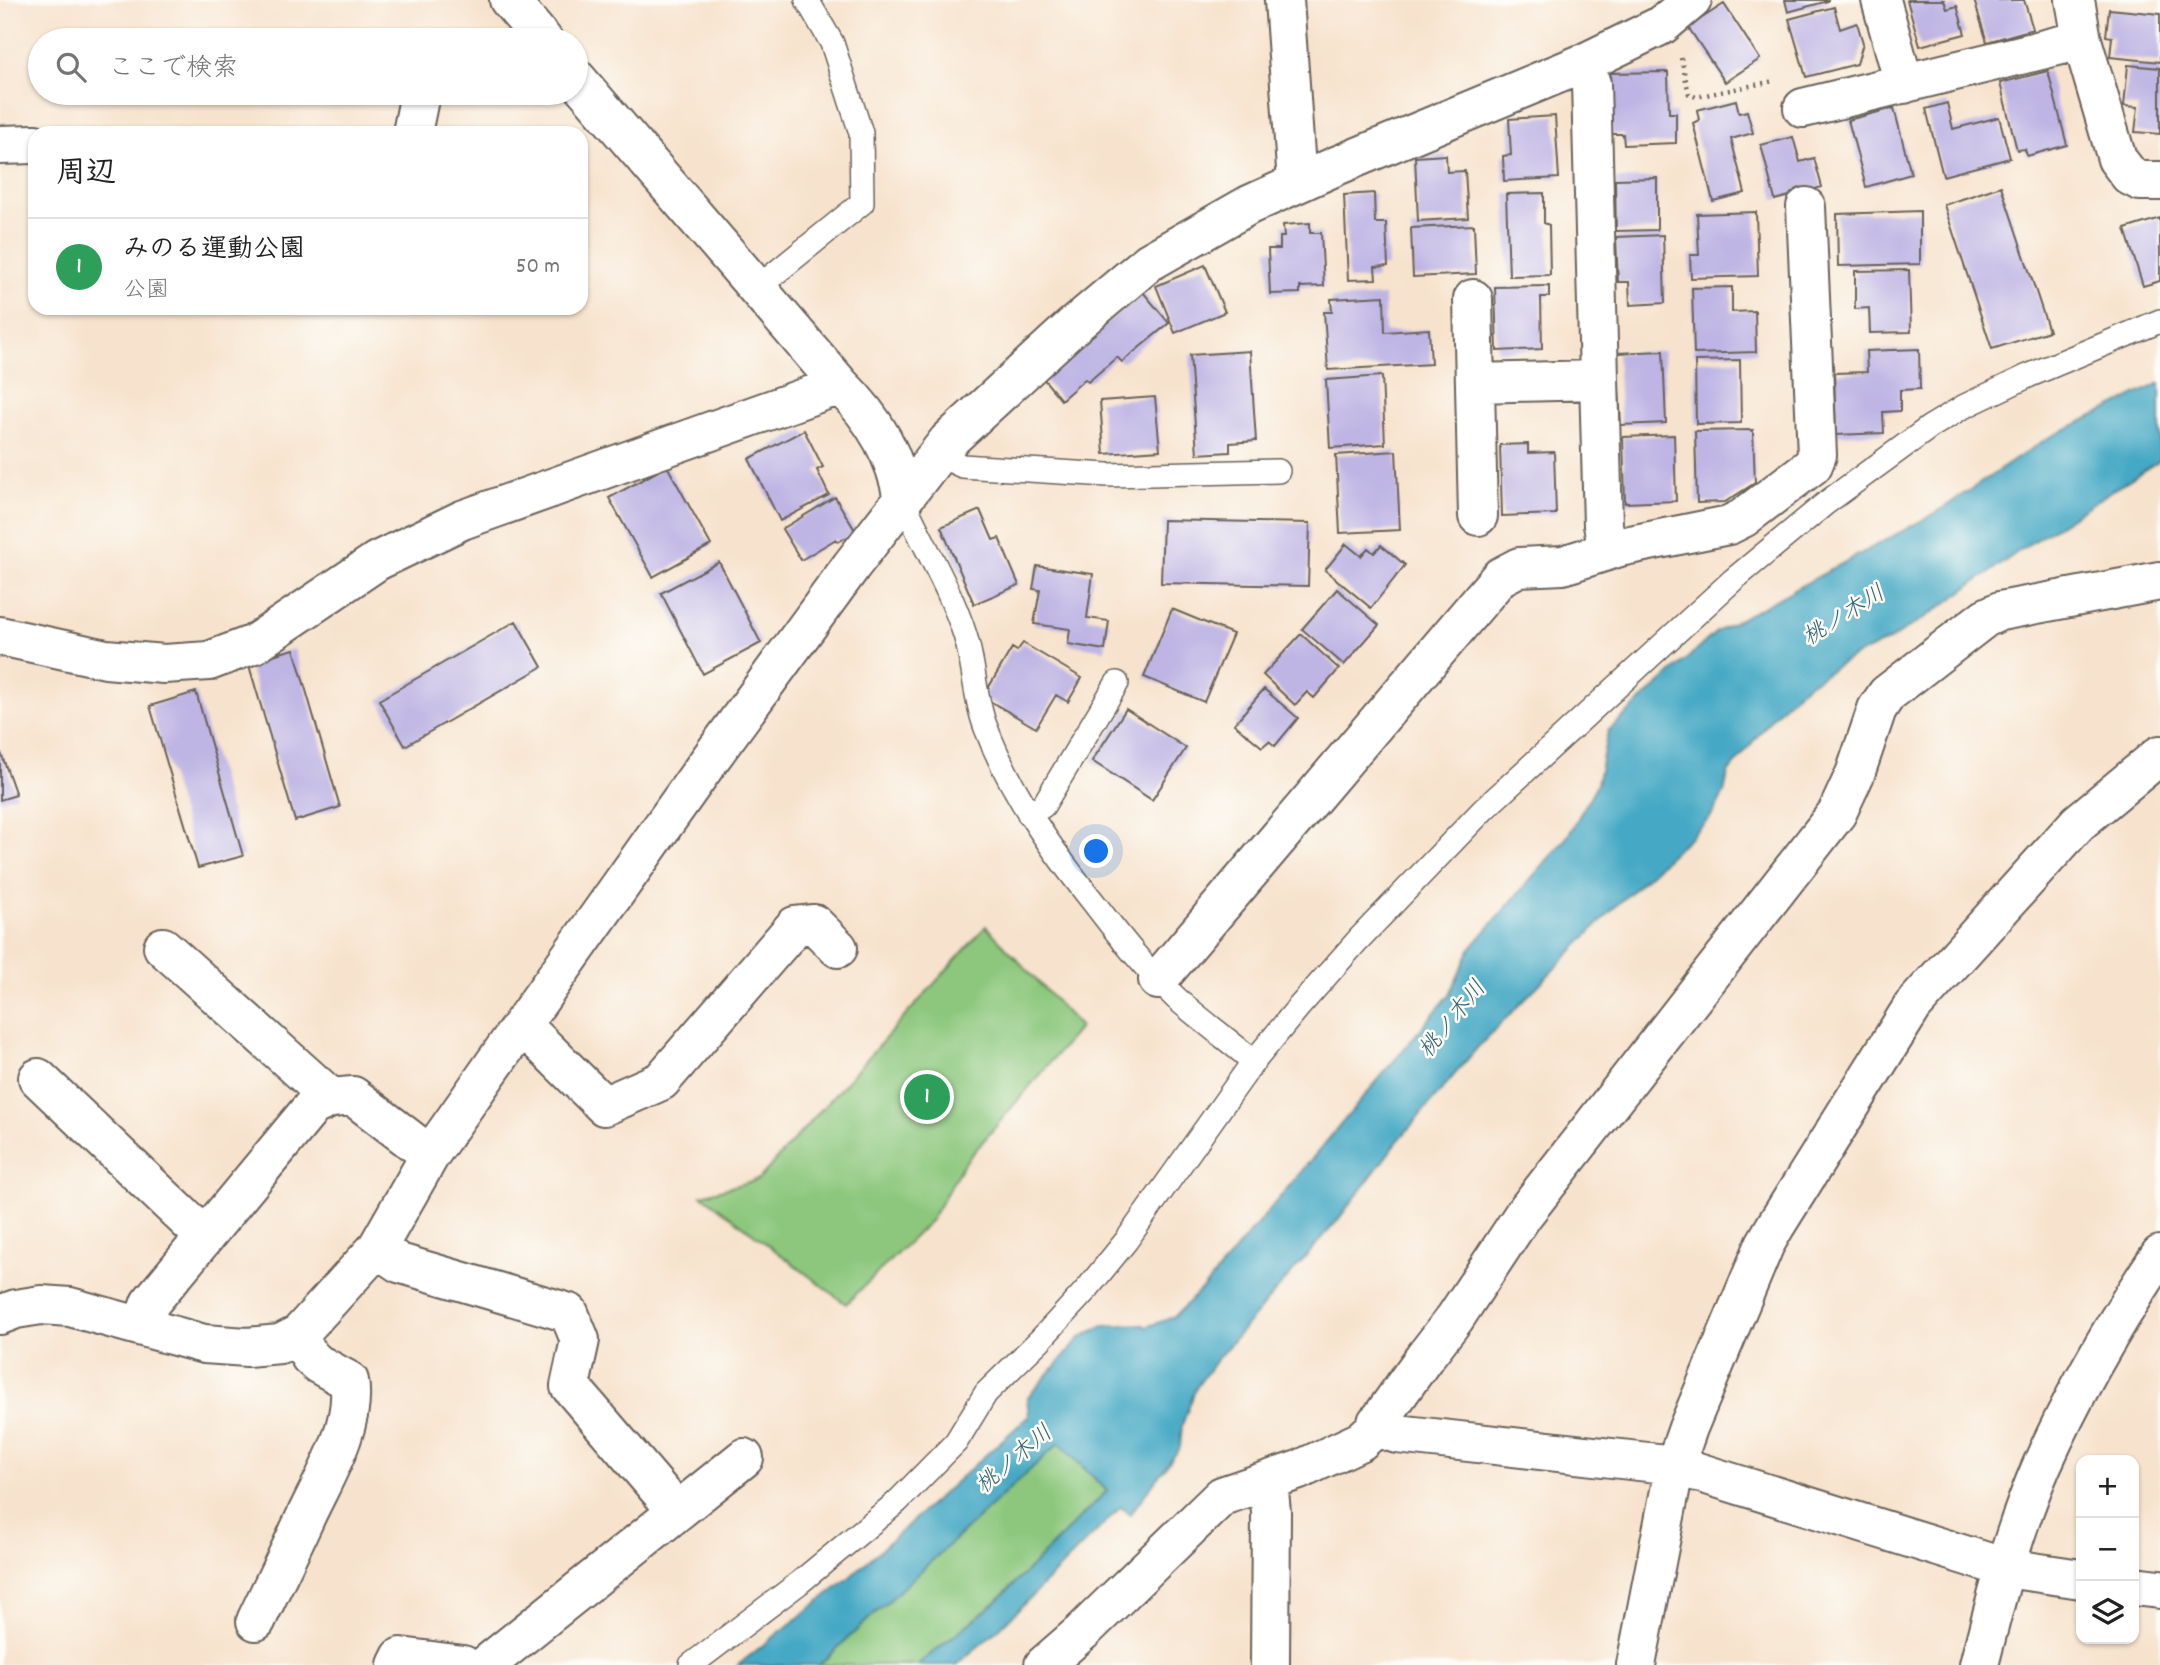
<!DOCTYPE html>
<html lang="ja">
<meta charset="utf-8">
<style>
:root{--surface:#fff;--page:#f6f6f6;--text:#222;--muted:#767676;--line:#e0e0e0;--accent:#ea580c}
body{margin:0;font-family:Dekko,"Klee One",sans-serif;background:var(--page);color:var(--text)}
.controls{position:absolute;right:21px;bottom:21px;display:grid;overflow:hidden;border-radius:14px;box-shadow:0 2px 5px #0004}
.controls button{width:63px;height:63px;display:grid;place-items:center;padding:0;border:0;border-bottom:2px solid var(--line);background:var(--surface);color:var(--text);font:35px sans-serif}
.you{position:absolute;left:1097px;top:852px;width:24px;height:24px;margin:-18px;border:5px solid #fff;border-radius:50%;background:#1a73e8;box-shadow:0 0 0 10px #1a73e833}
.badge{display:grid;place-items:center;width:46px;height:46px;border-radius:50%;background:var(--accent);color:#fff;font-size:23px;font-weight:700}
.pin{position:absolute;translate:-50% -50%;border:4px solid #fff;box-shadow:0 2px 7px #0006}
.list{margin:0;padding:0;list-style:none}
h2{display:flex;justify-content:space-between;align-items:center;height:91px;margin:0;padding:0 28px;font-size:30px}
h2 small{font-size:23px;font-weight:400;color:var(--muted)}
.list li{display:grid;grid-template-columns:46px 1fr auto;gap:21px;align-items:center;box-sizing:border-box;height:98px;padding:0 28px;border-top:2px solid var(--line)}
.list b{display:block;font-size:26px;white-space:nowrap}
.list p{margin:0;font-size:23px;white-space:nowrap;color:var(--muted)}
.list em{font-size:23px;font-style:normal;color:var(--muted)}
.icon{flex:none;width:38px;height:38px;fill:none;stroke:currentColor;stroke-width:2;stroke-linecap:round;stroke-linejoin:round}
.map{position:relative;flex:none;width:2160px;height:1665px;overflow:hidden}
.search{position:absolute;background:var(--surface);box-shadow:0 2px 5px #0004;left:28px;top:28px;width:560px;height:77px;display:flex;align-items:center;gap:18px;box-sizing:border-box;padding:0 24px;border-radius:38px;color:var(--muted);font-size:26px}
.panel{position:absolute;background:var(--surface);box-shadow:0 2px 5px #0004;left:28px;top:126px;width:560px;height:189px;border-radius:21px}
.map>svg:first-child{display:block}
</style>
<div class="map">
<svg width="2160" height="1665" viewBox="0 0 2160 1665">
<rect width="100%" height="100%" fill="#fdfcf7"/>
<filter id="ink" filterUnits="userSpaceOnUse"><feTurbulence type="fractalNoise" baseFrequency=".0143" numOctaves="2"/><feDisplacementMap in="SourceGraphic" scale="14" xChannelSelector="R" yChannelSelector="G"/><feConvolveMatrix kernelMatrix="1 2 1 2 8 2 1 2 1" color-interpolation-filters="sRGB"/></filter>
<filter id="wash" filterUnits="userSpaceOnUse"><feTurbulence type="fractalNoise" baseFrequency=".00686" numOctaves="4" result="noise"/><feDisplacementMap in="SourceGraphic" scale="28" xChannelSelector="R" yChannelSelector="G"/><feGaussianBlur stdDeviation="1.57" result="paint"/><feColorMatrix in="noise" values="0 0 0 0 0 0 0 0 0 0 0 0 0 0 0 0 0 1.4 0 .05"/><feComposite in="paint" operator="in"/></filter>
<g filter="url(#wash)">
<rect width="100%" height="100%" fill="#f7e3cd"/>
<path fill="#8cc77d" stroke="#54724c" stroke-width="2" d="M986 926 1080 1027 962 1166 931 1220 846 1304 702 1195 759 1179Z
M1059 1443 1107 1491 996 1602 917 1665H819Z"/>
<path fill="#45a8c4" stroke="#306270" stroke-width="2" d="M2160 383V460L2029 544 1935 611 1888 641 1850 658 1798 691 1772 718 1728 773 1724 793 1710 818 1617 905 1478 1047 1398 1141 1337 1221 1216 1360 1196 1388 1182 1425 1180 1448 1130 1514 1121 1507 1000 1628 956 1665H917L996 1602 1107 1491 1059 1443 819 1665H738L850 1577 1029 1416 1027 1398 1081 1337 1103 1326 1142 1324 1146 1327 1174 1317 1208 1283 1450 994 1470 949 1568 836 1597 784 1608 731 1716 632 1934 514 2046 439Z"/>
<g id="blocks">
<path fill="#beb5e4" d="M1785 0H1828V1L1788 12Z
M1907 0H1944L1947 9 1957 6 1965 34 1920 46Z
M1974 0H2024L2033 29 1987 42Z
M1724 4 1760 59 1725 82 1688 27Z
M1834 7 1840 29 1857 23 1863 43 1857 64 1806 77 1789 19Z
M2109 9 2160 14V62L2110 57 2112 37 2106 36Z
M2128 65 2160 68V134L2135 132 2138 107 2124 106Z
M2048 71 2067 145 2027 156 2025 149 2017 150 2000 83Z
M1668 72 1669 113H1676V143L1624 145 1623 134H1612L1610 73Z
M1736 100 1739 113 1747 111 1753 133 1731 139 1745 193 1713 201 1693 123 1699 120 1697 110Z
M1947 103 1953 129 1999 117 2010 158 1943 176 1926 109Z
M1894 108 1911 174 1866 187 1848 120Z
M1555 116 1559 178 1504 181 1503 156 1511 155 1509 119Z
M1793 137 1800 162 1814 158 1822 187 1775 200 1761 145Z
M1446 155 1447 172 1465 171 1468 218 1418 221 1415 157Z
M1657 178V230L1616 231 1615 179Z
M2001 186 2049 331 1992 349 1944 205Z
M1374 193 1375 223H1386L1388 266 1375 267 1376 279 1348 280 1344 195Z
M1544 193V223L1549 225 1550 275 1509 276 1506 194Z
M1920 211V264L1838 266 1837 214Z
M1756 212 1758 276 1691 278 1690 255H1699L1697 214Z
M2160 218V281L2143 286 2125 229Z
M1310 223V233H1321L1324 286 1300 287V293L1270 294 1268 249H1280V237H1284L1283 225Z
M1474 225 1476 274 1413 277 1411 228Z
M1663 235 1665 303 1630 305 1629 282H1618L1616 237Z
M1205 265 1225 312 1175 333 1156 286Z
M1909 270 1911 332 1870 333 1869 308 1855 309V271Z
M1549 286V297H1541L1542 349 1497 351 1495 287Z
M1732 287V312L1755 311 1756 352 1694 354 1692 288Z
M1143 292 1169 323 1122 362 1117 357 1088 382 1085 379 1061 400 1042 377Z
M1384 296 1385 332 1429 329 1431 364 1328 370 1324 312H1332L1331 299Z
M1919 349 1920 389 1900 390V411L1883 412 1884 433 1836 435 1834 373 1867 372 1866 351Z
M1250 351 1256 441 1230 443V452L1197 454 1190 355Z
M1663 351 1666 423 1621 425 1617 353Z
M1740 360 1741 423 1696 424 1695 361Z
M1382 376 1385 444 1330 448 1326 380Z
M1155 397 1160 450 1104 454 1100 401Z
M804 430 823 467 817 470 829 495 780 521 749 459Z
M1753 430 1755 483 1725 502 1697 503 1695 431Z
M1674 435 1676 501 1625 503 1623 437Z
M1528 444V453L1554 452 1556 514 1502 516 1500 445Z
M1396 451 1400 530 1340 533 1336 455Z
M667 466 711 545 653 577 609 498Z
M835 497 856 532 838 542 836 539 801 560 782 529Z
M980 510 993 540 999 538 1019 585 974 604 941 527Z
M1163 520 1310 523 1308 586 1161 583Z
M1346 544 1361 556 1368 548 1374 553 1381 545 1405 565 1371 608 1325 570Z
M719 562 761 643 703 674 661 593Z
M1037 566 1093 574 1087 618 1109 621 1105 650 1068 644 1070 629 1034 624 1040 590 1033 589Z
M1337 589 1379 625 1344 665 1302 629Z
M1172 609 1233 634 1204 702 1144 677Z
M516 621 542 667 405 746 379 700Z
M1301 634 1339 669 1314 698 1307 692 1295 705 1263 675Z
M1023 643 1082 678 1068 702 1056 695 1036 728 983 697 1012 648 1017 651Z
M294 649 340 807 295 821 248 662Z
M1264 689 1298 718 1275 746 1269 741 1262 747 1234 724Z
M196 692 243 856 198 868 150 706Z
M1126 709 1186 748 1152 800 1092 761Z
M0 750 16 795 0 800Z"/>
</g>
</g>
<g filter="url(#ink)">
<use href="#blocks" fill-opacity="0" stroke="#69625a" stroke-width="2"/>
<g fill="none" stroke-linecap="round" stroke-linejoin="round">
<g stroke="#69625a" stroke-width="26">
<path id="service" d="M757 288 862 203 861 133 832 43 807 0
M939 455 962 466 1108 475 1278 471
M1029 814 1043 806 1117 683
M1251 1065 1297 1009 1358 940 1483 810 1733 580 1826 503 1930 427 1963 407 2028 376 2160 321
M691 1665 799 1583 897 1502 956 1442 986 1393 1040 1340 1087 1289 1126 1241 1251 1065 1247 1056C1224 1037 1200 1019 1177 999 1146 970 1120 937 1094 903 1051 849 1011 793 986 728 974 698 975 666 965 635 950 588 923 545 903 500"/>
</g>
<g stroke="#69625a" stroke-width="42">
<path id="minor" d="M509 0 543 40
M1284 0 1297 183
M1881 0 1904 84
M2075 0 2082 40 2117 159 2130 176 2140 181H2160
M1584 63 1591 84 1603 525 1608 550
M576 78 840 385C872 416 896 455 903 500
M1803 108 2082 40
M412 133 420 94 423 93
M0 145 35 144
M1473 299 1478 516
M1475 383 1599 380
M0 636 106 659 164 664 209 661 254 644 377 561 462 520 840 385
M163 947 331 1098
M1158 980 1500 577 1519 567 1563 565 1620 547 1729 525 1743 518 1813 465 1817 455 1806 207
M522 1025 604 1106 661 1081 795 926 814 924 838 948
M38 1078 205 1237
M377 1248 399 1263 569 1313 580 1340 570 1386 677 1511
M0 1315 16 1309 41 1305 70 1307 204 1344 247 1347 280 1344 298 1335 377 1248 430 1155 506 1047 708 762 852 565 948 441 1072 327 1149 262 1249 205 1336 166 1584 63 1662 25 1692 0
M142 1326 150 1303 313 1106 331 1098 353 1096 430 1155
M1377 1422 1388 1431 1397 1434 1675 1465 2006 1568 2081 1579
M1268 1481 1271 1512 1270 1665
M2134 1586 2160 1589
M256 1621C272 1587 289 1553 305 1518 323 1479 357 1425 349 1381L318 1364 310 1357 298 1335
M397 1665 401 1657 463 1665
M486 1665 744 1458
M1044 1665 1082 1632 1222 1496 1299 1470 1361 1441 1372 1431 1424 1358 1455 1318 1523 1215 1837 813 1855 774 1877 709 1887 694 1985 618 2000 611 2160 581
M1636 1665 1675 1465 1688 1428 1765 1244 1776 1225 1913 1006 2078 823 2160 755"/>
</g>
<g stroke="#69625a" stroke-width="42">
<path id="tertiary" d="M1979 1665C1996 1598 2014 1529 2042 1465 2075 1391 2115 1322 2160 1255"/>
</g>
<path stroke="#69625a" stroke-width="4.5" stroke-dasharray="2 5" stroke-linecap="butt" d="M1681 58 1689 94 1696 97 1774 81"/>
<use href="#service" stroke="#fff" stroke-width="23"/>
<use href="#minor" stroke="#fff" stroke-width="38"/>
<use href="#tertiary" stroke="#fff" stroke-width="38"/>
</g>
</g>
<g text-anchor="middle" stroke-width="5" stroke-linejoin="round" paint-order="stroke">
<g font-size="23" font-style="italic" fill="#306270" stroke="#fdfcf7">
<text transform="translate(1843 614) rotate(-32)" y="8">桃ノ木川</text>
<text transform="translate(1451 1018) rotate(-51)" y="8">桃ノ木川</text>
<text transform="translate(1013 1458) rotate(-40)" y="8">桃ノ木川</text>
</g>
</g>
</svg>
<div class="controls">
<button>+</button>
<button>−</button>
<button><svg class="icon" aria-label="layers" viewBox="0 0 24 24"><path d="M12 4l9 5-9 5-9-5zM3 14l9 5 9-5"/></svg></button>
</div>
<div class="you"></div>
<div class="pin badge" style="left:927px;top:1097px;background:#2e9e5b">1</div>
<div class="search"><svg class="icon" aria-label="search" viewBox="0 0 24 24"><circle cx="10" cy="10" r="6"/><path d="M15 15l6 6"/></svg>ここで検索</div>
<section class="panel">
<h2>周辺<small></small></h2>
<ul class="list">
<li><span class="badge" style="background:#2e9e5b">1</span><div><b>みのる運動公園</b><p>公園</p></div><em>50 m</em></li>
</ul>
</section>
</div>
